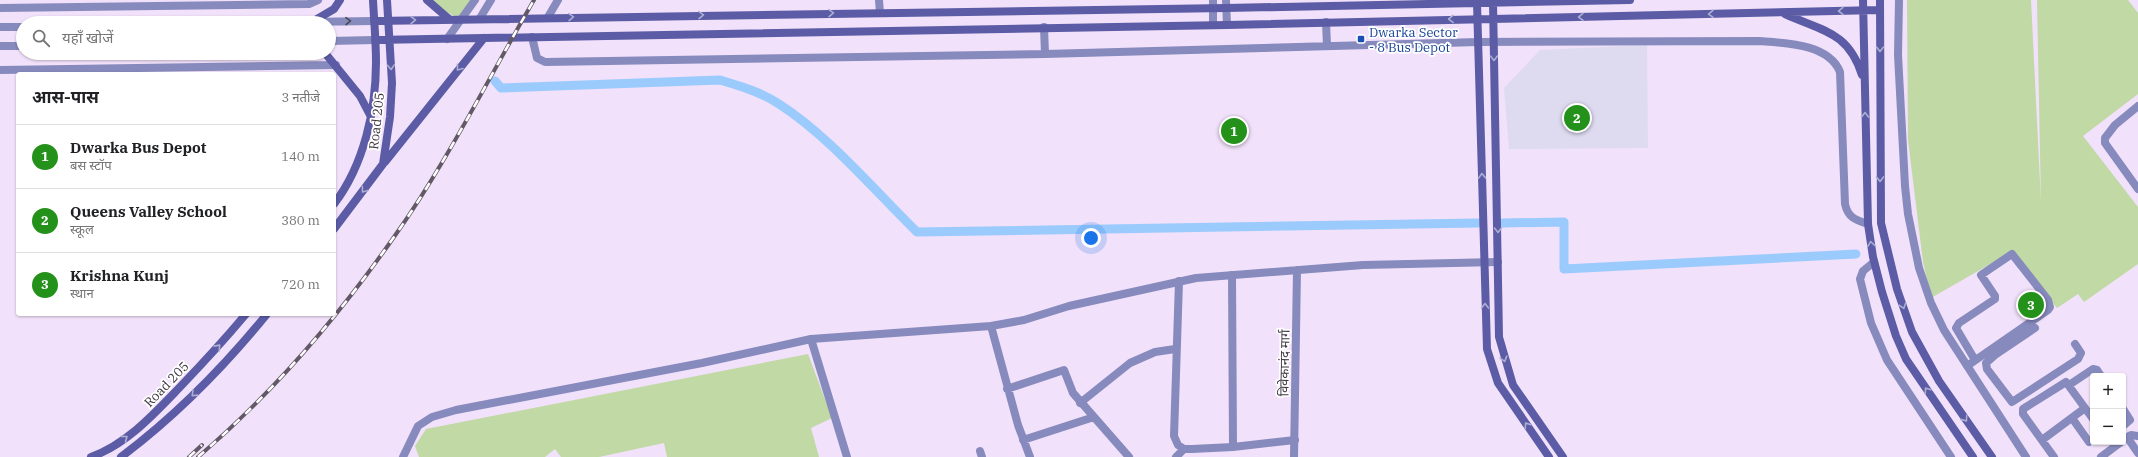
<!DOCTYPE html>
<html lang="hi">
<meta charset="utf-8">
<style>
:root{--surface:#fff;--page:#f6f6f6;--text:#202124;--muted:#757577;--line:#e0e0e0;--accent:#23911a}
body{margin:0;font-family:"IBM Plex Serif","Noto Sans Devanagari",serif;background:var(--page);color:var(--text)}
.controls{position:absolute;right:12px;bottom:12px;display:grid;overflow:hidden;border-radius:4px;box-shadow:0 1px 3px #0004}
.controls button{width:36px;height:36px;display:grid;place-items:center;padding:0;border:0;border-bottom:1px solid var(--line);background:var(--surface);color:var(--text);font:20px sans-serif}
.you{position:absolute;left:1091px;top:238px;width:14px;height:14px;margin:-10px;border:3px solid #fff;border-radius:50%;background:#1a73e8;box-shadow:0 0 0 6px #1a73e833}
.badge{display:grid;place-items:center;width:26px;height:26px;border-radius:50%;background:var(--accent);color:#fff;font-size:13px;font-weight:700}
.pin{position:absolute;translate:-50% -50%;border:2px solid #fff;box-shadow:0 1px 4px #0006}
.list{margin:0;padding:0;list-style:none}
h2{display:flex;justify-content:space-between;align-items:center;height:52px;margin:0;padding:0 16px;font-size:17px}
h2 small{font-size:13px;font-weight:400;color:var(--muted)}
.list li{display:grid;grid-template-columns:26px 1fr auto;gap:12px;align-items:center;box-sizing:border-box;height:64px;padding:0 16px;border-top:1px solid var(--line)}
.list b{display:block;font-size:15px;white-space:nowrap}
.list p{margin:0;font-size:13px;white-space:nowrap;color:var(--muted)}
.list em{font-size:13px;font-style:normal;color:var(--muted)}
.icon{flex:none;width:22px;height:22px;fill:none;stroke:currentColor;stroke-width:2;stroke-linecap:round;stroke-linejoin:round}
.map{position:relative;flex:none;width:2138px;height:457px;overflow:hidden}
.search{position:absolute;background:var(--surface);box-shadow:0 1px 3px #0004;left:16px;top:16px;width:320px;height:44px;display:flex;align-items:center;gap:10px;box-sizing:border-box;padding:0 14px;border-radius:22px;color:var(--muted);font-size:15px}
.panel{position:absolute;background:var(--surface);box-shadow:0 1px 3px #0004;left:16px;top:72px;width:320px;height:244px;border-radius:4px}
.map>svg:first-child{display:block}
</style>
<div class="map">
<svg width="2138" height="457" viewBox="0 0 2138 457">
<rect width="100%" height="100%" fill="#f2e1fa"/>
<path fill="#dedbf1" d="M1647 45 1648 148 1509 149 1504 88 1540 50Z"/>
<path fill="#c0d9a5" d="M428 0H475L460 19 431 4Z
M1907 0H2031L2041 202 2037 0H2128L2138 13V94L2083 136 2138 207V264L2084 302 2078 294 2057 308 2013 251 1931 298 1923 262 1908 140Z
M808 354 832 418 811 428 819 457H667L664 443 599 457H561L555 449 545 457H419L415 446 426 429Z"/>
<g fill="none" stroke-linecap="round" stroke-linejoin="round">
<path stroke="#9bcbfd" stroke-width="9" d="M495 81 501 88 720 80C740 86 761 92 779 104 829 136 874 190 917 232L1478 223
M1503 223 1564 222V269L1856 254"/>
<path stroke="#878abd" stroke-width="8" d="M1899 0 1898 55 1905 186 1908 214 1919 268 1931 303 1944 330 2026 457
M0 8 309 4 318 0
M548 17 558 0
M0 70 336 65
M2138 106 2115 125 2105 138V143L2138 189
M1874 262 1863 271 1860 279 1871 323 1887 360 1951 457
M1232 275 1233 447
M1179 281 1174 436 1178 445 1184 449H1192L1233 447 1295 440
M991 326 1018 425 1030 457
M2035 328 1995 355 1986 363 1987 369 2012 402 2078 359 2081 353 2075 344
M811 339 847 457
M1967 366 2048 310 2050 307 2048 300 2012 254 1981 275 1995 296V299L1959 323 1956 328 1975 360
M2069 385 2093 369 2097 370 2101 376
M1007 389 1064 370 1073 393 1129 457
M1080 403 1130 363 1155 352 1175 349
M2123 409 2130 420 2123 426
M2072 418 2089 442
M2127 437 2138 453
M2124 439 2131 435 2138 436
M1023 440 1094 417
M2042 440 2085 408
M980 451 982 457
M1176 457 1184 449
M2054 457 2023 414V409L2066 382 2093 419
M2101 457 2121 442"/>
<path stroke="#878abd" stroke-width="8" d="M879 0 880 13
M1213 0V24
M1226 0 1227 25
M480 18 491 0
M1326 22 1327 46
M239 23 374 21
M0 27H23
M1044 27 1045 54
M532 37 537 58 545 62 1045 54 1478 42 1760 41C1786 43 1829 44 1840 72L1845 204C1848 218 1856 220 1868 224
M447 39 475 0
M329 41 375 40
M0 46H23
M403 457 418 426 432 417 456 410 702 363 811 339 991 326 1024 320 1069 306 1196 278 1363 265 1498 262
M1294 457 1297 270"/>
<path stroke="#5b5ca5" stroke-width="8" d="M427 0 449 19
M1863 0 1868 224 1873 257 1882 292 1896 336 1906 359 1973 457
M1880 0 1881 223 1897 289 1912 332 1939 381 1992 457
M1493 2 1499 337 1513 385 1563 457
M1477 3 1487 349 1498 383 1549 457
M1785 14C1822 31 1848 31 1862 75
M374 21 1226 8 1630 0
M312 22 334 9 340 0
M375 40 1227 25 1880 10
M325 53 360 96 370 115
M385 162 484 38
M334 204C364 165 376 110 376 62 376 41 374 20 373 0
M334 229 383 164 390 117 392 83 387 0
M91 457C127 444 154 414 180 387 203 363 225 339 246 314
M121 457C177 415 223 368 267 314"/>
<g stroke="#625966" stroke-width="4">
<path id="rail" d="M189 457 202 445
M198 457C273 393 338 317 394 237 447 162 488 79 534 0"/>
</g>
<use href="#rail" stroke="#fff" stroke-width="2.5" stroke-dasharray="8" stroke-linecap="butt"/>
</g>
<defs><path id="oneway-chevron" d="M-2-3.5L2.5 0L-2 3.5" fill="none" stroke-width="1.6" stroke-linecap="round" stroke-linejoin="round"/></defs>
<g stroke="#adaed2">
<use href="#oneway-chevron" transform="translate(1841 11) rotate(179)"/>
<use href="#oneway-chevron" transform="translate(831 13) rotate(-1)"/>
<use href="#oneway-chevron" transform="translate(1711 14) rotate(179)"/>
<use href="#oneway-chevron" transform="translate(701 15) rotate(-1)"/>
<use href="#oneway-chevron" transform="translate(571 17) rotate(-1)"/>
<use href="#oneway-chevron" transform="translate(1581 17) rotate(179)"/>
<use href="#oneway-chevron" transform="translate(1451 19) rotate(179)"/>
<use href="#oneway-chevron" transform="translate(413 20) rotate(-1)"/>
<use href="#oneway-chevron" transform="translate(1880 49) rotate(90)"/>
<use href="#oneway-chevron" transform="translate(1494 58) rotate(89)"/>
<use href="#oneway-chevron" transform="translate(391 67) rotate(87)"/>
<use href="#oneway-chevron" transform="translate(459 68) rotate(128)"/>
<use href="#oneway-chevron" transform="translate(1865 115) rotate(-90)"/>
<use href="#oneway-chevron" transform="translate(1482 176) rotate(-92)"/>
<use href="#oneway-chevron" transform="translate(1880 179) rotate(89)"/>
<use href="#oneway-chevron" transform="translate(364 190) rotate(127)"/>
<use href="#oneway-chevron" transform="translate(1498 230) rotate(89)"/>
<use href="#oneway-chevron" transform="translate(1871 244) rotate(-98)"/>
<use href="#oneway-chevron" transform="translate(1485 306) rotate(-91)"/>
<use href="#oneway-chevron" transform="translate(1903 306) rotate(71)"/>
<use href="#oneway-chevron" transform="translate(218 347) rotate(-48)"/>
<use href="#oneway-chevron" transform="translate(1504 359) rotate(74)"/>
<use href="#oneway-chevron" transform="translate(1927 390) rotate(-124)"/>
<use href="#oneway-chevron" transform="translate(194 394) rotate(136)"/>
<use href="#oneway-chevron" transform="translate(1965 419) rotate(55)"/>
<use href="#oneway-chevron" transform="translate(1527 425) rotate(-124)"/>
<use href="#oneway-chevron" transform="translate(125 438) rotate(-37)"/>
</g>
<use stroke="#4d485a" href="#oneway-chevron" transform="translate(348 21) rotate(-1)"/>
<rect fill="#1a4fb4" stroke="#fff" stroke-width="1.5" x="1357" y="35" width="8" height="8" rx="2"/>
<g text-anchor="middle" stroke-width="3.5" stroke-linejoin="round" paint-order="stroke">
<g font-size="13" fill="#164399" stroke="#fff" text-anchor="start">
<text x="1369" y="37">Dwarka Sector<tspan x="1369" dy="15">- 8 Bus Depot</tspan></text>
</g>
<g font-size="13" fill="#3e3741" stroke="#fff">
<text transform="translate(376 121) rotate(-84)" y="5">Road 205</text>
<text transform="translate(1284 363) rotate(-89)" y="5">विवेकानंद मार्ग</text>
<text transform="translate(166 384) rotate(-46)" y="5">Road 205</text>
</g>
</g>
</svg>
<div class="controls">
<button>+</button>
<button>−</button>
</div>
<div class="you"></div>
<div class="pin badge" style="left:1234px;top:131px">1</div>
<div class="pin badge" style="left:1577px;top:118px">2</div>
<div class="pin badge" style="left:2031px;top:305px">3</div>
<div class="search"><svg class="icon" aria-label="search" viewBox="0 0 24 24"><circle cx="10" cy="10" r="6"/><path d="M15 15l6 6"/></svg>यहाँ खोजें</div>
<section class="panel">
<h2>आस-पास<small>3 नतीजे</small></h2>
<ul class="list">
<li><span class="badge">1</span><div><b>Dwarka Bus Depot</b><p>बस स्टॉप</p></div><em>140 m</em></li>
<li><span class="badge">2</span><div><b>Queens Valley School</b><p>स्कूल</p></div><em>380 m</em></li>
<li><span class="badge">3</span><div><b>Krishna Kunj</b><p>स्थान</p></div><em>720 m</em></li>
</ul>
</section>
</div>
